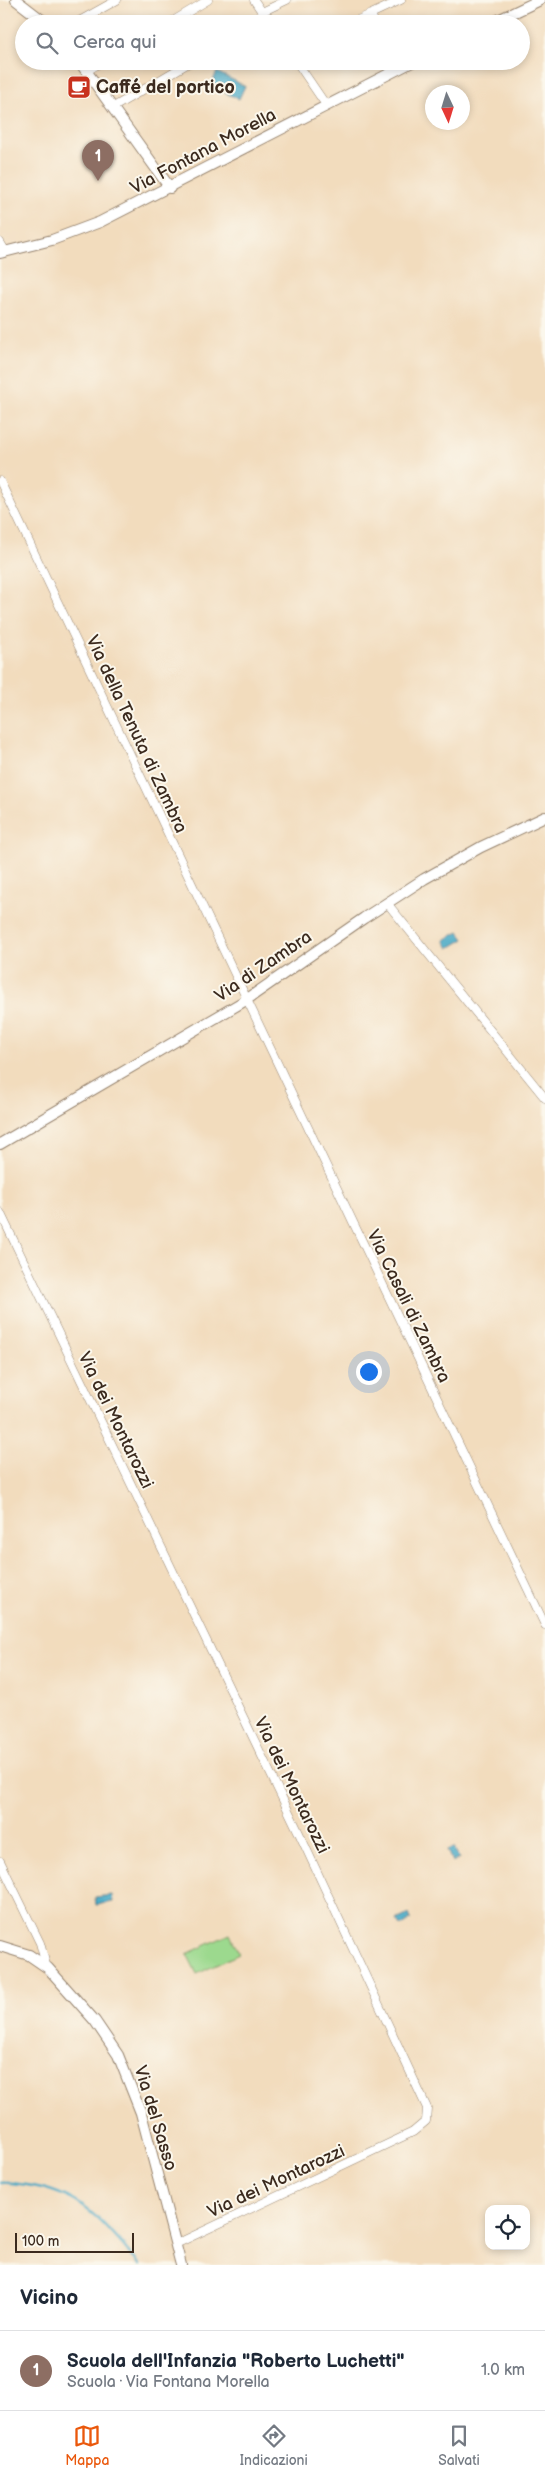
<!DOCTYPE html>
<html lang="it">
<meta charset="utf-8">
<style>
:root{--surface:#fff;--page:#f2f2f3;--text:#1f2937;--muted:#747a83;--line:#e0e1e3;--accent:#ea580c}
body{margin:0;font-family:"Balsamiq Sans",sans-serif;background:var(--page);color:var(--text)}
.controls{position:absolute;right:15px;bottom:15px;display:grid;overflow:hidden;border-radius:10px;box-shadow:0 2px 8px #0003}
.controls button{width:45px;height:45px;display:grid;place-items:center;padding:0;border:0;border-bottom:1px solid var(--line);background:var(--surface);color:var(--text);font:25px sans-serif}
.compass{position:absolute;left:425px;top:85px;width:45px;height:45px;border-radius:50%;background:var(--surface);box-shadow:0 2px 8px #0003;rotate:176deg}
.scale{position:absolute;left:15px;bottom:12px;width:119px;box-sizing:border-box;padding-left:5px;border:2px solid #3b2a1e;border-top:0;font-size:14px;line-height:18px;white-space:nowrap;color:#3b2a1e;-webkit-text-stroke:4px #fbf7ec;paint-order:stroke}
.you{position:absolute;left:368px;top:1371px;width:18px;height:18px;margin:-12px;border:4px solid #fff;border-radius:50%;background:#1a73e8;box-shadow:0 0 0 8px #1a73e833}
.badge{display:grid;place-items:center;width:32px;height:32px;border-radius:50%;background:var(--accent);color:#fff;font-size:16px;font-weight:700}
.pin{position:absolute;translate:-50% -41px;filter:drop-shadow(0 1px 2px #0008)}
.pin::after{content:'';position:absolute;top:26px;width:18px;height:15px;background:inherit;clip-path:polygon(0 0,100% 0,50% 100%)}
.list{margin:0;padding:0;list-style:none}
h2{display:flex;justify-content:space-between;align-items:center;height:65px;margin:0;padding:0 20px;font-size:21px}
h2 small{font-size:16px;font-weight:400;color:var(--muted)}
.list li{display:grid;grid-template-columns:32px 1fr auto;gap:15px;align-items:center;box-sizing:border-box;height:80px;padding:0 20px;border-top:1px solid var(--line)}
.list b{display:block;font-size:19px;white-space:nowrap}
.list p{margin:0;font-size:16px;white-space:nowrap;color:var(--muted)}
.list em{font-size:16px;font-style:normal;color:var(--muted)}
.icon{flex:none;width:28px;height:28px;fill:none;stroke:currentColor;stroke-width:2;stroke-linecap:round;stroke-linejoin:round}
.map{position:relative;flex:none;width:545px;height:2265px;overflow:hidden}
.search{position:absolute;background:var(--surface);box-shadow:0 2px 8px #0003;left:15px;right:15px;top:15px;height:55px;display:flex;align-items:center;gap:12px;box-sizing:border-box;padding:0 18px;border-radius:28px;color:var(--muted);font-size:19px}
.sheet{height:145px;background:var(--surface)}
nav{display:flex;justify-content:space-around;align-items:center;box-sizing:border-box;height:70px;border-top:1px solid var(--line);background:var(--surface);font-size:14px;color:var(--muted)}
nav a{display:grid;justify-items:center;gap:2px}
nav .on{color:var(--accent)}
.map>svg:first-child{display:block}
</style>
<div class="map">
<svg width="545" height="2265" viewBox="0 0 545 2265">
<rect width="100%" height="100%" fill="#fbf7ec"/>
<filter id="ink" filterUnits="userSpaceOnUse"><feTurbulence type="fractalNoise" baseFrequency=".02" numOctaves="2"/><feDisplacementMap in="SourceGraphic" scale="10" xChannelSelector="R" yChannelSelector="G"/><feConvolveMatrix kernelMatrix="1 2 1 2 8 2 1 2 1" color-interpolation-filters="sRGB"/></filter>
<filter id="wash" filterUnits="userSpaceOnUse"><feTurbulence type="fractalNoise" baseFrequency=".0096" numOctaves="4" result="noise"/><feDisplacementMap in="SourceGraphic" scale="20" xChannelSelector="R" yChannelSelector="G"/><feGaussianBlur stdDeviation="1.12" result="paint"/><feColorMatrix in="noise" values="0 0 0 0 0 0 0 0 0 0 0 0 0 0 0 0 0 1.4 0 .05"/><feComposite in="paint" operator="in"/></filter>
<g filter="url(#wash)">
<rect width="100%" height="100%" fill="#f2dcbd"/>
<path fill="#9cd98e" stroke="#6c8256" d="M230 1934 239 1954 197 1974 187 1954Z"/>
<path fill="#46a8c5" stroke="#406972" d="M217 72 245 86 239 99 210 86Z
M459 932 464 939 449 948 444 940Z
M454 1847 459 1859 452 1862 447 1850Z
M112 1895 113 1902 96 1905 95 1897Z
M409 1914 411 1919 403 1926H400L396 1920Z"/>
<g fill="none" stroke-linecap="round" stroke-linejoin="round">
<path stroke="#46a8c5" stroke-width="2.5" d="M0 2183C9 2182 18 2184 27 2185 86 2194 103 2224 140 2265"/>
</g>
</g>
<g filter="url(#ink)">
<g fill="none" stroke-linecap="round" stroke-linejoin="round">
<g stroke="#96836e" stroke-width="9">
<path id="minor" d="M254 0 270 24
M262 12 287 0
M74 24 117 0
M168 24 208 0
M257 24 267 19
M349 24 371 14
M375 24 371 14 401 0
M296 61 326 105
M87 71 103 61
M112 108 192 61
M0 242 6 252
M0 481 545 1625
M387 903 545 1098
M0 1212 299 1833 427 2108 426 2121 413 2132 176 2244
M0 1861 40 1943 46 1965"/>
</g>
<g stroke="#96836e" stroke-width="12">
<path id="tertiary" d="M16 0 47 24
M490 24 540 0
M79 61 170 188
M0 253 52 240 100 222 414 61
M0 1144 246 1000 364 918 424 879 481 847 545 817
M0 1946 29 1955 48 1968 95 2021 118 2055 141 2113 181 2265"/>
</g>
<use href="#minor" stroke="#fff" stroke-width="8"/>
<use href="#tertiary" stroke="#fff" stroke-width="10"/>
</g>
</g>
<defs>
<g id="cafe-square" transform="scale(1.25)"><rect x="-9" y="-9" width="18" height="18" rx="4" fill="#c8321e" stroke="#fbf7ec"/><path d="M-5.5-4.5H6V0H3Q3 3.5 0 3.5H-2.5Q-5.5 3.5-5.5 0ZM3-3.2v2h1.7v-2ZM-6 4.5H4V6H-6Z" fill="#fff"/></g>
</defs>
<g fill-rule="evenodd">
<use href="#cafe-square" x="79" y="87"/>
</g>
<g text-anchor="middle" stroke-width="4" stroke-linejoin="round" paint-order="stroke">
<g font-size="18" font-weight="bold" fill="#3b2a1e" stroke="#fbf7ec" text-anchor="start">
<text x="96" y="93">Caffé del portico</text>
</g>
<g font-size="18" fill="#3b2a1e" stroke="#fbf7ec">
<text transform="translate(203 151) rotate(-28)" y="6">Via Fontana Morella</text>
<text transform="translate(137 734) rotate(65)" y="6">Via della Tenuta di Zambra</text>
<text transform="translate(263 966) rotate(-34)" y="6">Via di Zambra</text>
<text transform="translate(409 1306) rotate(64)" y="6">Via Casali di Zambra</text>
<text transform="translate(116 1420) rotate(64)" y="6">Via dei Montarozzi</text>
<text transform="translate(292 1785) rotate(64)" y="6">Via dei Montarozzi</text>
<text transform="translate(156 2118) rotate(73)" y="6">Via del Sasso</text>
<text transform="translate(276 2181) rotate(-25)" y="6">Via dei Montarozzi</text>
</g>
</g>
</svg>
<div class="controls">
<button><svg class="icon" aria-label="locate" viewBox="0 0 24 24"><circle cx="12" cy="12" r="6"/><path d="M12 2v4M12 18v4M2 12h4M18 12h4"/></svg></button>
</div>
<svg class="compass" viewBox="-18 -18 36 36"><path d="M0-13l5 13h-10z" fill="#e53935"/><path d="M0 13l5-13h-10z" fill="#747a83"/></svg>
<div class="scale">100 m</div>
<div class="you"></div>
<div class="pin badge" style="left:98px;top:181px;background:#8d6e63">1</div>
<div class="search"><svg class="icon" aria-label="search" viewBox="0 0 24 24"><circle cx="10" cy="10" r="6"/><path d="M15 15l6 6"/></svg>Cerca qui</div>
</div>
<section class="sheet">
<h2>Vicino<small></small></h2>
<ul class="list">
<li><span class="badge" style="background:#8d6e63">1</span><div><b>Scuola dell'Infanzia &quot;Roberto Luchetti&quot;</b><p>Scuola · Via Fontana Morella</p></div><em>1.0 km</em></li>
</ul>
</section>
<nav>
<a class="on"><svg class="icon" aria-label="map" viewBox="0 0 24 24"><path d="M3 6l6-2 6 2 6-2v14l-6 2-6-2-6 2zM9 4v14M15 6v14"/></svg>Mappa</a>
<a><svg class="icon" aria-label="directions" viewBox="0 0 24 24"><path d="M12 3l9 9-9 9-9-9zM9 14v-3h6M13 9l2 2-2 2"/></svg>Indicazioni</a>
<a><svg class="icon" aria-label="saved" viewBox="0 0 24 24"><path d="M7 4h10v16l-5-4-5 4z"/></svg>Salvati</a>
</nav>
